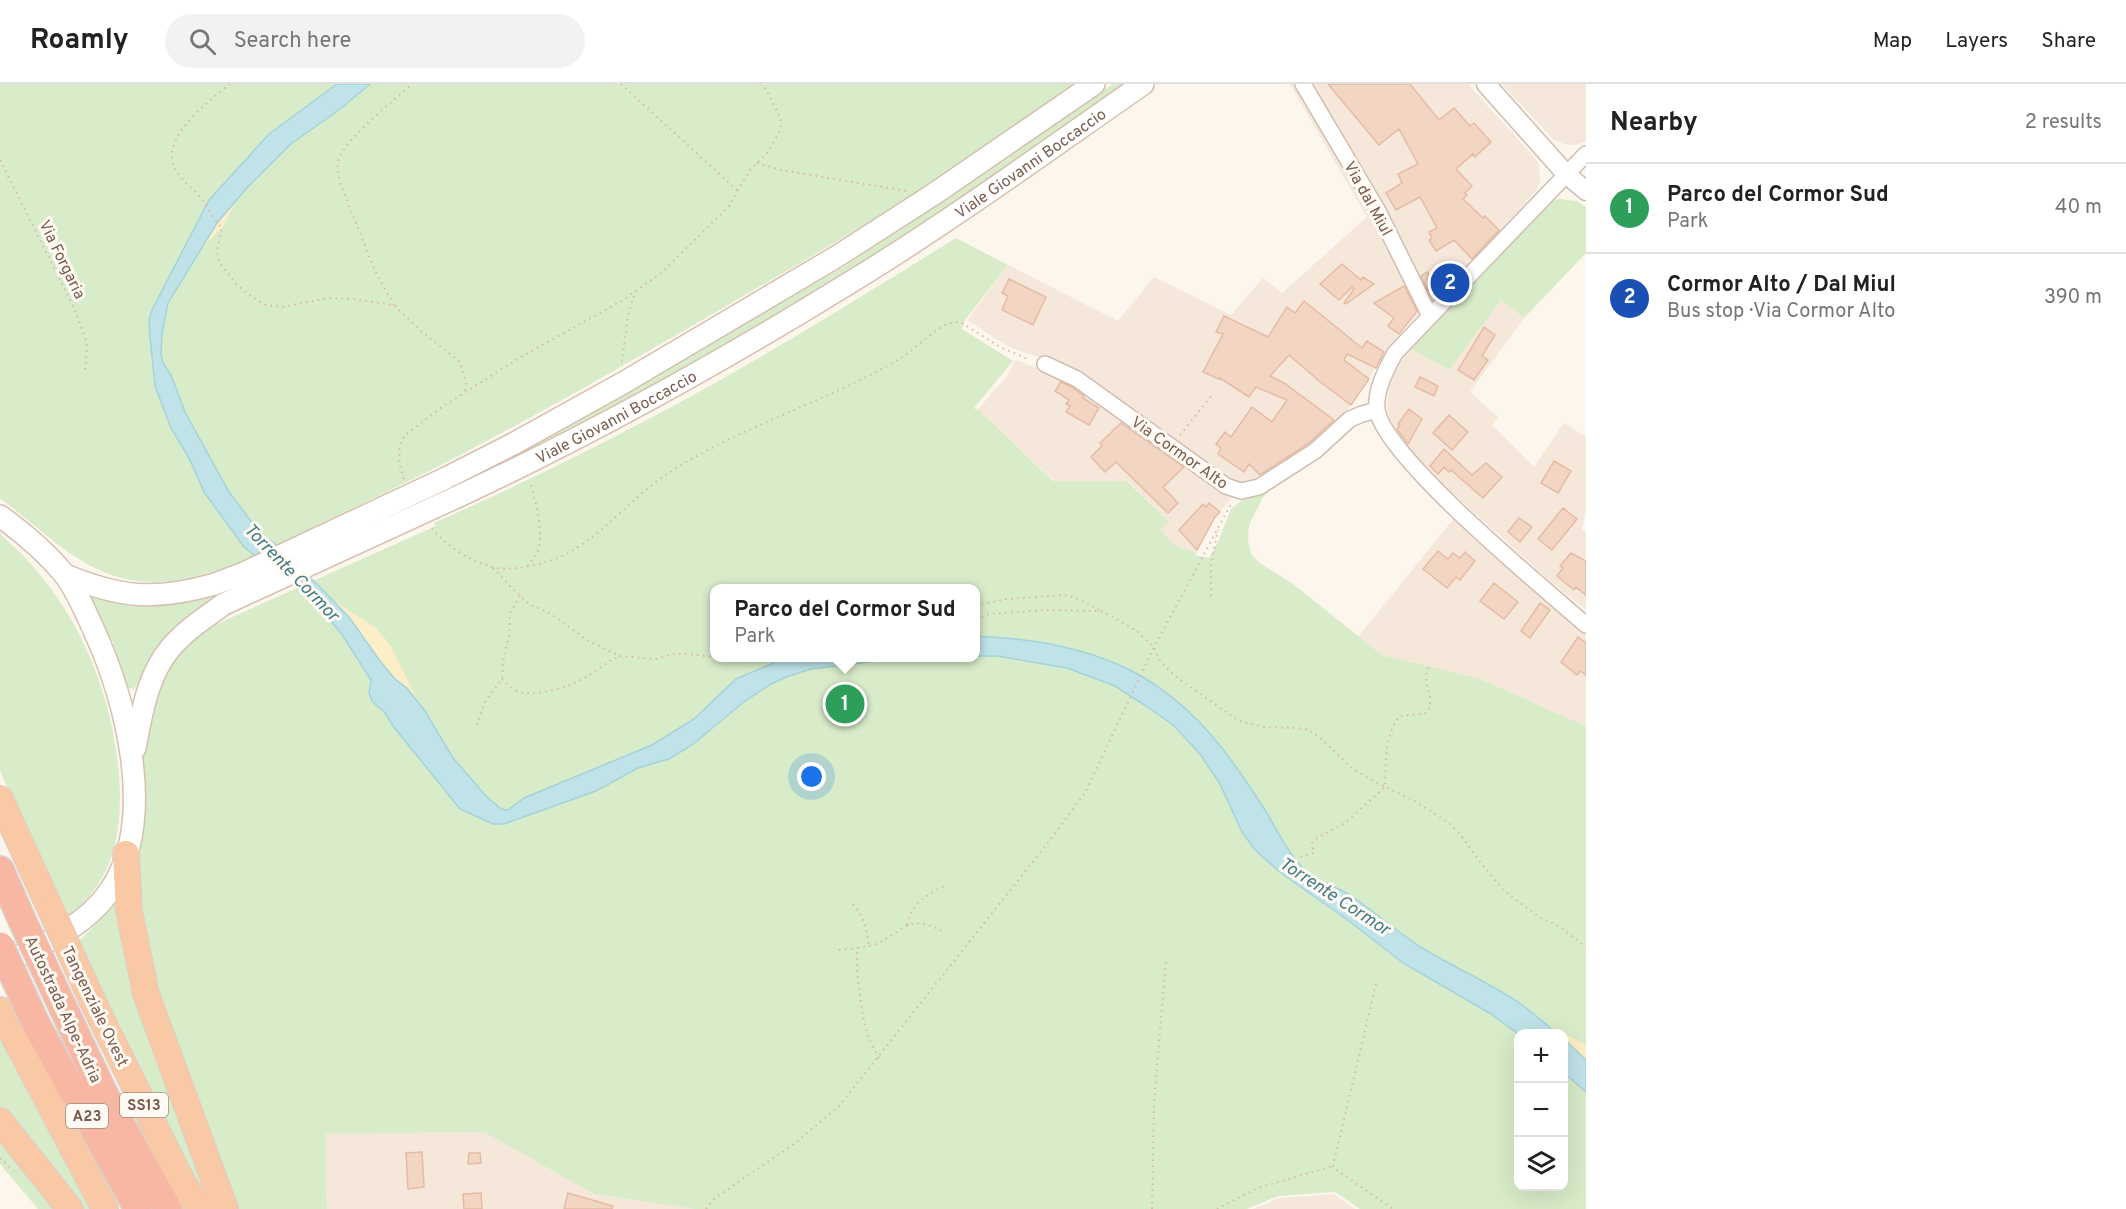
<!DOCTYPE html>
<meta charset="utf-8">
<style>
:root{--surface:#fff;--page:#f2f2f2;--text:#222;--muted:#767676;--line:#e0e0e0;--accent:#e76f51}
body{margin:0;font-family:Overpass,sans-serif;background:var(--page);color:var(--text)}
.controls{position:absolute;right:18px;bottom:18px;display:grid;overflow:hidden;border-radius:12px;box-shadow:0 6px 24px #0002}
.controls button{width:54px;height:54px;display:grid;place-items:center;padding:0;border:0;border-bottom:2px solid var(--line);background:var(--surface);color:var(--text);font:30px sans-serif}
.you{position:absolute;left:812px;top:693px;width:21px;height:21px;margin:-15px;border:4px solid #fff;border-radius:50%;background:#1a73e8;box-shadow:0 0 0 9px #1a73e833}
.badge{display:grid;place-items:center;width:39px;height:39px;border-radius:50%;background:var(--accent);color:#fff;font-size:20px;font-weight:700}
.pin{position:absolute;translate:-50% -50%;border:3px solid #fff;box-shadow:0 2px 6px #0006}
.popup{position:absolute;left:710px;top:500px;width:270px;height:78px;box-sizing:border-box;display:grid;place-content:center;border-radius:12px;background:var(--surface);filter:drop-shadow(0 2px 4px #0005);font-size:20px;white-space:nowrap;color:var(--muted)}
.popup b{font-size:22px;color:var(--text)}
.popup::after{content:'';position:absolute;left:50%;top:100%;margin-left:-12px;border:12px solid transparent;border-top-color:var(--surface)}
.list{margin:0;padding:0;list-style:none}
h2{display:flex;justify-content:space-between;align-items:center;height:78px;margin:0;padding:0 24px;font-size:26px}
h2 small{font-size:20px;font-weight:400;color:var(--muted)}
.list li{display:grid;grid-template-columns:39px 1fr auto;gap:18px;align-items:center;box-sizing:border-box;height:90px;padding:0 24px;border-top:2px solid var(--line)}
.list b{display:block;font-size:22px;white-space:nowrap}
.list p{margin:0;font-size:20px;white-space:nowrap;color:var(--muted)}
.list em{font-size:20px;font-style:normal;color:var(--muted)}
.icon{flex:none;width:33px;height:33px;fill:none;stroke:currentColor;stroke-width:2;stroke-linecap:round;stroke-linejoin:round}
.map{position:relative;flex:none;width:1586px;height:1125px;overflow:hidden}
header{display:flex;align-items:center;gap:36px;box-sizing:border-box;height:84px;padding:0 30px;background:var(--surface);border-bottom:2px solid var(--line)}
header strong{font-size:28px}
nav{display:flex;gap:33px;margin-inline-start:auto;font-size:21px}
.search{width:420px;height:54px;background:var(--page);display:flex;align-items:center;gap:15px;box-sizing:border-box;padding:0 21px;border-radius:33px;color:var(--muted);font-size:22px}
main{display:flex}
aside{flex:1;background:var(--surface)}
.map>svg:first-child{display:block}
</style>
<header>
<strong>Roamly</strong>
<div class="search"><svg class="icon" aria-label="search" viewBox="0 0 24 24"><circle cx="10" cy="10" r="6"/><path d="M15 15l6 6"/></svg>Search here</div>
<nav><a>Map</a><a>Layers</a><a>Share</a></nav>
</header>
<main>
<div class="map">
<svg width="1586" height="1125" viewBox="0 0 1586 1125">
<rect width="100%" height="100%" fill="#fdf6ec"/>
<path fill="#f5e8da" d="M1290 0H1468L1533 72 1539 80 1540 98 1537 105 1501 148 1399 250 1327 355 1253 402 1231 397 1068 281 1025 269 1007 262 967 236 1008 181 1118 237 1154 193 1231 231 1263 194 1282 209 1367 133Z
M1502 0H1586V58L1574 61 1564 60 1554 56Z
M1501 216 1524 234 1470 308 1498 333 1492 341 1534 383 1564 339 1586 353V424L1582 445 1586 448V526L1552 499 1437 395 1406 363 1395 348 1387 326 1389 301 1393 288 1409 264 1449 286Z
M1015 276 1064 294 1233 413 1215 433 1196 469 1176 463 1159 446 1169 438 1128 397H1054L978 325 1007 292Z
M1454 434 1539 511 1586 550V642L1478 594 1382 571 1359 552Z
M485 1048 594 1110 694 1125H327L324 1050Z
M1334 1110 1355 1125H1253L1279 1114Z"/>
<path fill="#d8ecc9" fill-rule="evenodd" d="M0 0H1077C1028 34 979 69 928 101 847 153 762 201 678 250 569 313 459 375 345 428 288 455 217 497 154 498 90 499 48 450 0 414Z
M1113 0H1126L846 192 557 355 478 391 842 184Z
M1559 115 1577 117 1586 123V169L1524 234 1501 216 1449 286 1409 264 1538 127 1551 117Z
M956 154 1008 181 965 236 962 245 1013 277 974 324 977 326 978 325 1053 397H1127L1169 438 1160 446 1176 462 1196 469 1195 471 1209 474 1218 458 1231 425 1248 411 1270 399 1269 407 1263 413 1249 441 1248 456 1251 470 1260 479 1293 500 1382 571 1478 594 1586 642V1125H1360L1335 1108 1278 1112 1247 1125H694L594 1110 484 1048 325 1050 327 1125H238L200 1018 194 1020 154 908 138 828 139 747 142 659 149 627 171 578 188 558 210 543 436 442 434 439C542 391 648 338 750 279 820 239 888 196 956 154ZM714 504H976V574H714ZM1518 950H1564V1102H1518Z
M0 450C71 510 111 598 119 690 123 748 115 796 67 834L0 687Z
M253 496 197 528 167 552 134 605 126 603 113 558 87 519 88 510C98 513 109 518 120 520 167 528 210 511 253 496Z
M113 818 123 822V863L136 910 218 1125H208L76 860 97 839Z
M0 943 101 1125H81L0 1025Z
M0 1049 60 1125H38L0 1080Z"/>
<path fill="#fcefc7" d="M235 119 222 144 200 166 217 139Z
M329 514 375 543 391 562 417 615 395 595 364 557 349 533Z
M1544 939 1586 961V976L1564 955V950L1557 949Z"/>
<path fill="#bfe3e8" stroke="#a5d3da" stroke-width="1.5" d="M337 0H370L339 26 292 59 246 105 217 139 168 219 162 250 161 271 163 279 171 291 185 328 229 408 260 449 275 460 314 497 349 533 380 577 395 595 407 604 425 627 453 674 487 713 501 725 508 726 524 714 652 661 694 635 736 595 785 574H901L811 585 786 593 771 600 745 617 692 661 669 675 638 684 596 707 504 740H493L460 725 393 642 385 629 372 617 369 609 371 596 343 552 323 527 312 516 244 463 204 408 190 376 171 344 155 302 150 253 149 236 152 226 209 116 269 50Z
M976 552C1098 558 1174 589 1243 693 1252 706 1260 718 1268 731 1280 751 1289 771 1306 787 1319 798 1335 802 1350 811 1374 827 1395 846 1419 862 1451 882 1486 897 1518 918 1531 927 1544 939 1557 949L1518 950 1491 930 1403 879 1349 837 1281 789 1255 766 1242 748 1220 700 1200 670 1173 641 1143 620 1115 602 1067 584 997 572H976Z
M1564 955 1586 976V1008L1564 989Z"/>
<path fill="#f3d5c3" stroke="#e6bba3" stroke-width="1.5" d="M1328 0H1410L1439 36 1454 24 1470 42 1474 39 1491 58 1475 73 1473 70 1456 85 1472 102 1465 109 1467 111 1463 115 1483 134 1485 132 1499 146 1472 175 1454 156 1436 167 1429 156 1432 154 1429 148 1437 144 1420 113 1396 126 1386 109 1402 99 1398 90 1418 80 1399 45 1379 61Z
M1342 180 1361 196 1363 193 1374 200 1346 220 1344 219 1354 205 1352 203 1339 216 1320 200Z
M1427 188 1435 199 1429 203 1431 206 1428 207 1421 192Z
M1009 195 1046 213 1033 241 1002 226 1008 212 1002 209Z
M1404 202 1417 227 1399 250 1388 242 1394 234 1374 219Z
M1304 217 1362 264 1367 257 1384 268 1376 284 1347 270 1344 276 1369 295 1351 321 1319 297 1289 271 1270 292 1284 299 1334 336 1309 359 1260 391 1249 380 1244 388 1218 370 1221 364 1216 360 1225 348 1231 353 1252 323 1272 338 1287 316 1256 303 1249 313 1220 294 1219 295 1203 288 1223 250 1216 248 1224 232 1268 253 1287 223 1295 229Z
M1484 243 1495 251 1482 272 1488 276 1474 296 1458 286Z
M1420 293 1438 302 1434 312 1415 303Z
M1061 298 1072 303 1084 312 1083 314 1099 324 1089 341 1066 328 1070 322 1066 320 1069 316 1055 307Z
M1409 325 1422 335 1408 360 1397 345 1400 341 1398 340Z
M1449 331 1468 348 1452 366 1433 349Z
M1121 339 1184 383 1163 403 1178 419 1168 429 1116 378 1105 388 1091 373 1102 362 1100 359Z
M1444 365 1472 391 1486 379 1502 393 1483 414 1451 386 1449 388 1444 383 1438 390 1430 382Z
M1554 377 1571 387 1558 409 1541 399Z
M1209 419 1220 428 1215 433 1197 466 1179 446 1203 420 1206 423Z
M1563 424 1577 435 1552 466 1538 455Z
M1519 434 1532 443 1520 458 1508 448Z
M1438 467 1448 475 1453 469 1460 474 1465 468 1475 477 1460 496 1456 493 1447 504 1423 485Z
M1571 469 1586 477V511L1576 503 1574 506 1557 492 1563 484 1560 482Z
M1494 499 1518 518 1504 535 1480 517Z
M1540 519 1550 526 1530 554 1521 547Z
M1578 553 1586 559V591L1580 587 1577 591 1561 578Z
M422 1068 424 1103 408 1105 406 1069Z
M469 1069H480L481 1079 468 1080Z
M481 1109 482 1125H464L463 1110Z
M568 1109 613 1122 612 1125H564Z"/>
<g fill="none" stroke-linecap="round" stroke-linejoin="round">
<g stroke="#d1beb0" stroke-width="18">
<path id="minor" d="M1303 0 1378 127 1430 232
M1586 70 1395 269C1386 286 1375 306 1377 325 1382 371 1545 505 1586 541
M1045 280 1077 295 1226 402 1241 407 1259 403 1315 367 1350 335 1362 330 1377 326"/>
</g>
<g stroke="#d1beb0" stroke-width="21">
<path id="tertiary" d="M1486 0 1566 90 1586 107"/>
</g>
<g stroke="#d6c0b0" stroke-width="24">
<g id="secondary">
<path d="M446 394 513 360 623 299 836 173 934 110 1094 0"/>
<path id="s1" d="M459 412C592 350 721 278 846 201 948 139 1045 68 1143 0"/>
<path d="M0 432C22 448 46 468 64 490 76 505 84 525 92 542 125 613 158 733 111 805 86 843 40 862 0 881"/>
<path d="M65 491C121 514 155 517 215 500"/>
<path d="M135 664C142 626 149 582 180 554 193 541 209 531 224 520"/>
</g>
</g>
<g stroke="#dad1cd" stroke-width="28">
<path id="trunk" d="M0 715 50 824
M126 770 129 827 146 910 225 1125
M92 916 178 1090 199 1125
M0 926 105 1125
M0 1037 70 1125"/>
</g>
<g stroke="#dad1cd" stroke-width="30">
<path id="motorway" d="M0 786 22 836
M65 928 106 1014 168 1125
M36 940 138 1125"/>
</g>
<path stroke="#d9b8a5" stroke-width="2" stroke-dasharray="1.5 4.5" stroke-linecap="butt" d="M230 0C209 17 159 54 175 85 181 96 192 104 200 113 208 123 213 135 222 144L217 167 219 178 238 202 252 213 266 221 282 223 328 214 353 215 394 221 421 247 460 278 466 297 465 308
M621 0 738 107
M0 76 74 224 87 259 85 290
M757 79 781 86 907 107
M394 221 375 187 341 101C338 92 336 83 339 74 348 53 393 17 412 0
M622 278 628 232 635 207
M1180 351 1212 311
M404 395 400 382 399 369 400 361 405 351 442 323 521 273 623 216 660 190 729 122 750 86 767 69 780 47 781 35 766 5 761 0
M432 444C446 462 470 477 492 483 508 487 530 483 546 478 591 466 629 415 667 390 731 348 804 325 872 290 883 284 896 278 907 270 920 260 933 247 947 240L955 238 962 239 1000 263 1030 276
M527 482C530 478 534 475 536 471 546 452 535 416 530 397
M493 484 513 505 529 520 551 530 587 556 620 572 656 575 673 570H689L714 573
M1211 512V480L1218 446
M976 522 1006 515 1064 511 1082 516 1099 526
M976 535 989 530 1046 526 1101 527 1113 533 1137 547 1154 564 1160 577 1175 592 1239 637 1264 643 1298 644 1309 646 1319 653 1352 684 1371 696 1413 716 1449 739 1460 750 1477 774 1503 806 1539 833 1560 843 1586 863
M502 595C507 599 512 605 517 607 533 614 570 603 584 594 597 587 606 578 620 572
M477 641 485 618 502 595 504 571 509 553 510 529 520 512
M1296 777 1302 772 1314 769 1312 759 1317 754 1345 739 1385 703C1386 680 1384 650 1400 632L1427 629C1437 609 1420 604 1429 582
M853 820C864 833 867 845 869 862
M907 841C913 815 926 813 947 800
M839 866 857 864
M1376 900 1333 1082 1338 1087 1393 1125
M879 974 868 953 863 933 857 888V864C864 863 870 862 876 860 905 847 909 827 945 849
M0 1074 14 1087
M706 1125 715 1114 794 1060 839 1022 1047 760 1085 709 1153 565 1231 420
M1152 1125 1154 1019 1166 875
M1217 1125 1258 1104 1333 1082"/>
<use href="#minor" stroke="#fff" stroke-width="15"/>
<use href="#tertiary" stroke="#fff" stroke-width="18"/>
<use href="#secondary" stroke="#fff" stroke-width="21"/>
<use href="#trunk" stroke="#f9c8a4" stroke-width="26"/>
<use href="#motorway" stroke="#f7b7a3" stroke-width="27"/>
<g stroke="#d6c0b0" stroke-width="24" stroke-linecap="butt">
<path id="secondary-bridge" d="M215 500 244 489 446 394
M224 520 459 412"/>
</g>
<g stroke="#dad1cd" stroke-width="28" stroke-linecap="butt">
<path id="trunk-bridge" d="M50 824 92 916"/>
</g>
<g stroke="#dad1cd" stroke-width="30" stroke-linecap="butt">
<path id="motorway-bridge" d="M22 836 65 928
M0 862 36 940"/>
</g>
<use href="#secondary-bridge" stroke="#fff" stroke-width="21"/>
<use href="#trunk-bridge" stroke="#f9c8a4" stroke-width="26"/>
<use href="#motorway-bridge" stroke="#f7b7a3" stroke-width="27"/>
</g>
<g text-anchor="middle" stroke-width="6" stroke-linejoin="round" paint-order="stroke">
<g fill="#fffaf3" stroke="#a28b7f" stroke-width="1.5">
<rect x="120" y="1009" width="48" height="24" rx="4.5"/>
<rect x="66" y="1020" width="42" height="24" rx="4.5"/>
</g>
<g font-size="15" font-weight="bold" fill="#7a5c4d">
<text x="144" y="1026">SS13</text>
<text x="87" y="1037">A23</text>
</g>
<g font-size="16" fill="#7a5c4d" stroke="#fffaf3">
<text dy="6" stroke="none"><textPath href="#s1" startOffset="662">Viale Giovanni Boccaccio</textPath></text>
<text transform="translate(1369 114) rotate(61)" y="6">Via dal Miul</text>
<text transform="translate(63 175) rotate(64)" y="6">Via Forgaria</text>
<text dy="6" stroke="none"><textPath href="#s1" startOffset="176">Viale Giovanni Boccaccio</textPath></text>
<text transform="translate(1180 368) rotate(35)" y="6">Via Cormor Alto</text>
<text transform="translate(96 922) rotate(64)" y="6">Tangenziale Ovest</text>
<text transform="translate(64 925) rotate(65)" y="6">Autostrada Alpe-Adria</text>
</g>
<g font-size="18" font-style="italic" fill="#437c86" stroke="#fffaf3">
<text transform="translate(292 488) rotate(46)" y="6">Torrente Cormor</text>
<text transform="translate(1335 812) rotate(33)" y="6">Torrente Cormor</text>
</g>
</g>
</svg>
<div class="controls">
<button>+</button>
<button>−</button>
<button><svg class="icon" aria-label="layers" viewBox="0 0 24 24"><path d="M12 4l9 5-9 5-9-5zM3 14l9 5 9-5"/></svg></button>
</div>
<div class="you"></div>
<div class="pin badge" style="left:845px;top:620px;background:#2e9e5b">1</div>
<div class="popup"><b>Parco del Cormor Sud</b>Park</div>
<div class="pin badge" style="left:1450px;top:199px;background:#1a4fb4">2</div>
</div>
<aside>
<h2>Nearby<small>2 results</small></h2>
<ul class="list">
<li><span class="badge" style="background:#2e9e5b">1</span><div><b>Parco del Cormor Sud</b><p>Park</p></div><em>40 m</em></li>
<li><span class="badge" style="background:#1a4fb4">2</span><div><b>Cormor Alto / Dal Miul</b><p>Bus stop · Via Cormor Alto</p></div><em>390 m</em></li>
</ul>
</aside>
</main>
